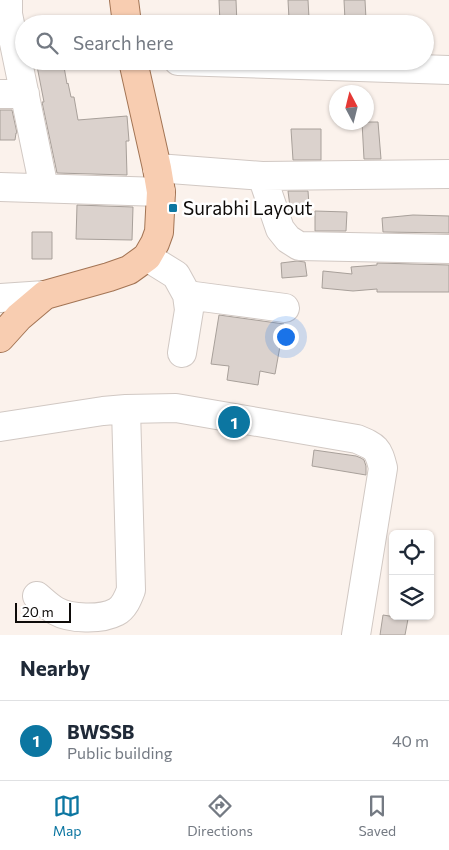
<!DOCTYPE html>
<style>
:root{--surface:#fff;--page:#f2f2f3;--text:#1f2937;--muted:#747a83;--line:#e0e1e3;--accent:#0c76a1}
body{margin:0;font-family:Commissioner,sans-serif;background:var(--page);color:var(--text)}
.controls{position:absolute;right:15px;bottom:15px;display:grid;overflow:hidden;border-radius:8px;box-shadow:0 1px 4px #0004}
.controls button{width:45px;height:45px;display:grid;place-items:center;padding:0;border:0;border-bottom:1px solid var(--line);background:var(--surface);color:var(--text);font:25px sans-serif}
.compass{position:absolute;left:329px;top:85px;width:45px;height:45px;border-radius:50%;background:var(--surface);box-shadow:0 1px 4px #0004;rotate:353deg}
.scale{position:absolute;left:15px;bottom:12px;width:56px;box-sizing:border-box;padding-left:5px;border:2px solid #0e0b09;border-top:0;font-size:14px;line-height:18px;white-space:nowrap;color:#0e0b09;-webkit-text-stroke:4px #fff;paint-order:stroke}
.you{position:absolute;left:285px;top:336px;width:18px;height:18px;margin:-12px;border:4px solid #fff;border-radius:50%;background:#1a73e8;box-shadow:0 0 0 8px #1a73e833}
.badge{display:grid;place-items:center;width:32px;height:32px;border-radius:50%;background:var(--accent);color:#fff;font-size:16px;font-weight:700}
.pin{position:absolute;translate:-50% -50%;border:2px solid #fff;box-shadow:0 1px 5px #0006}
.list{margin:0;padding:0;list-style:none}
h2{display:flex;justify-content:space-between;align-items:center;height:65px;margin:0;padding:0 20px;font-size:21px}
h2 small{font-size:16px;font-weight:400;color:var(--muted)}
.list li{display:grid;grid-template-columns:32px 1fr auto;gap:15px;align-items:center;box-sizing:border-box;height:80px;padding:0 20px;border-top:1px solid var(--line)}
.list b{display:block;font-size:19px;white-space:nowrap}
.list p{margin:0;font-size:16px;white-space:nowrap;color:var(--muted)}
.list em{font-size:16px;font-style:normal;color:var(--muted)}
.icon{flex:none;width:28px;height:28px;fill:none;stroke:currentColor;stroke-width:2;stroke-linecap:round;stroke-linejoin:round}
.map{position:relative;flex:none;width:449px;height:635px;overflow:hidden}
.search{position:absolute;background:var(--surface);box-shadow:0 1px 4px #0004;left:15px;right:15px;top:15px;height:55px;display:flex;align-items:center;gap:12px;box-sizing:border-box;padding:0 18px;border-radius:28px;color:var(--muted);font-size:19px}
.sheet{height:145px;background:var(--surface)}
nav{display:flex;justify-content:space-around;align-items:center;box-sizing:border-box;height:70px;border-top:1px solid var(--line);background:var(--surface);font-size:14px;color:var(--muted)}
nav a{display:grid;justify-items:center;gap:2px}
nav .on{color:var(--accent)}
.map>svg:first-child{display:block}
</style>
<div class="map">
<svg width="449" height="635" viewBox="0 0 449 635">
<rect width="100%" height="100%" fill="#fbf2ec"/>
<path fill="#dbd2cd" stroke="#a8a09a" d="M219 0H236L237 24H220Z
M288 0H308L309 18 289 19Z
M344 0H365L366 19 345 20Z
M36 61H63L67 84 68 83 71 97H74L78 120 127 116 129 141H126L127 175 57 173 42 102H44Z
M0 110H12L17 133H16L15 140H0Z
M362 122H378L381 159H364Z
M291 129H321V160H293Z
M288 191H308L309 205 290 207Z
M77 205 133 207 132 240 76 239Z
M315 211 347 212 346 231H315Z
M413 215 449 216V233L383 232 382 218Z
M32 232H52V259H32Z
M297 261 305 262 307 276 282 278 281 263Z
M377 263 449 265V292H377V289L353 291 322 288 323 271 352 274 351 267 377 265Z
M219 315 284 324 275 374 260 371 258 385 227 380 229 366 211 364Z
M314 450 356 456 361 458 364 460 366 466V475L312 466Z
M383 615 408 619 405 635H380Z"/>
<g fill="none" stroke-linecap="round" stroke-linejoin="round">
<g stroke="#d1c8c3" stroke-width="30">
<path id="minor" d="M8 0V14L44 188
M178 61 449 70
M0 94H25
M157 168 262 176 449 174
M262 176 280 229 288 239 299 246 449 249
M0 187 161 192
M147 257 176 275 187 295 189 310 182 353
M187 295 285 308
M0 298 45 295
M0 427 103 411 126 409 176 408 357 439C376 447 378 448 383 468L356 635
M37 596C43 601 49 607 56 611 70 619 101 620 116 612 124 608 128 598 131 590L126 409"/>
</g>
<g stroke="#a37454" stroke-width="30">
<path id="major" d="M124 0 127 24
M0 338 19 317 45 295 109 277 129 270 147 257 155 243 159 232 161 192 157 168 133 61"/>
</g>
<use href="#minor" stroke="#fff" stroke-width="28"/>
<use href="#major" stroke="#f8cdb1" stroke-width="28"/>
</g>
<rect fill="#0c76a1" stroke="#fff" stroke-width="2" x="168" y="203" width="10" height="10" rx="2.5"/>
<g text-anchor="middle" stroke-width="5" stroke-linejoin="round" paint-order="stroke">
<g font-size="19" fill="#0e0b09" stroke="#fff" text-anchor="start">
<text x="183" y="215">Surabhi Layout</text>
</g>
</g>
</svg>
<div class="controls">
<button><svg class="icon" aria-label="locate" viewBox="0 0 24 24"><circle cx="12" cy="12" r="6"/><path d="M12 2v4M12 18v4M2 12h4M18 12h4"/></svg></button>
<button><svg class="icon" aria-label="layers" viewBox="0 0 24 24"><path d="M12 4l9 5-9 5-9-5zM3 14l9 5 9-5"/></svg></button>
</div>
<svg class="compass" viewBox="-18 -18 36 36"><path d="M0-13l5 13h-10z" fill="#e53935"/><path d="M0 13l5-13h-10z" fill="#747a83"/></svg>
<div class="scale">20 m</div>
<div class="you"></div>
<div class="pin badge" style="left:234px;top:422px">1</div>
<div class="search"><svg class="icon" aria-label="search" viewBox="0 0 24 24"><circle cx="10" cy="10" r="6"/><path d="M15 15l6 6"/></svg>Search here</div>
</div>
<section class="sheet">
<h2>Nearby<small></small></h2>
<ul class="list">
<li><span class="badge">1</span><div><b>BWSSB</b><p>Public building</p></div><em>40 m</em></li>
</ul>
</section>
<nav>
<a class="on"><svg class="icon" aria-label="map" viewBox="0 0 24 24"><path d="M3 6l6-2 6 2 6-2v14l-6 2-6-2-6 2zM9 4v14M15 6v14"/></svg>Map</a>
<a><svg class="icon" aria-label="directions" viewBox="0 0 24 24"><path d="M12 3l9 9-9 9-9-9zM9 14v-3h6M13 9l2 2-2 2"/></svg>Directions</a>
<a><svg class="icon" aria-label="saved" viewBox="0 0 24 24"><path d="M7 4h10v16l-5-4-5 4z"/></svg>Saved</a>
</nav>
